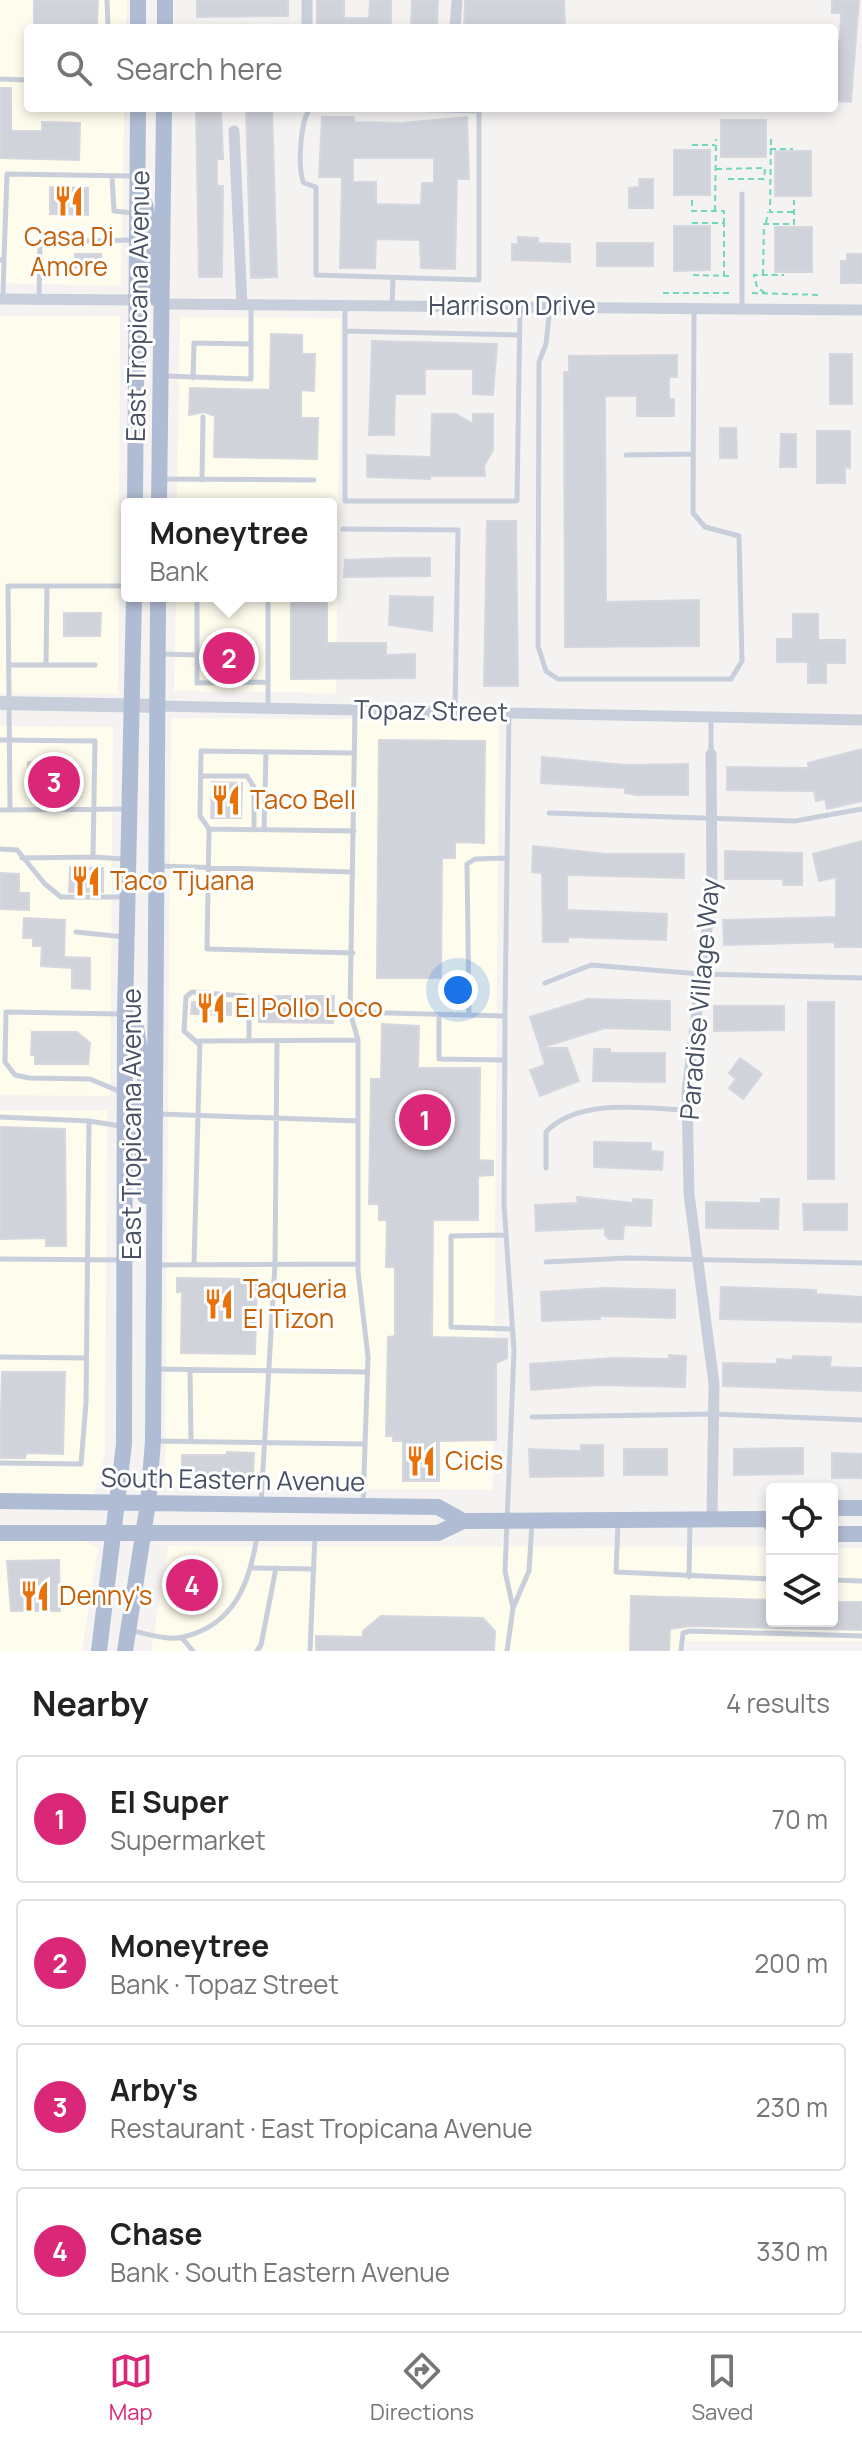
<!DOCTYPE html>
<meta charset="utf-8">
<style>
:root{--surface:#fff;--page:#f6f6f6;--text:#222;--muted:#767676;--line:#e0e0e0;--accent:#db2777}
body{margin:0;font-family:Manrope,sans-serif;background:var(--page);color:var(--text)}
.controls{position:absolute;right:24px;bottom:24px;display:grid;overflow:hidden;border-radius:8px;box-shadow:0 4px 12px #0003}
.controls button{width:72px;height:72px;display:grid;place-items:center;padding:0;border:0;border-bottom:2px solid var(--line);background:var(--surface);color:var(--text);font:40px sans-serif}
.you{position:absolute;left:458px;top:990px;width:28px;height:28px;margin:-20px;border:6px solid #fff;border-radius:50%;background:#1a73e8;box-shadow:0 0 0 12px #1a73e833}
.badge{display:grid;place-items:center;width:52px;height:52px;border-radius:50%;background:var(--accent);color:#fff;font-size:26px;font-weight:700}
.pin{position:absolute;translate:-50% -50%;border:4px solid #fff;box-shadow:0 2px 8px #0006}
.popup{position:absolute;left:121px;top:498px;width:216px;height:104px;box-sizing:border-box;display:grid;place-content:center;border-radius:8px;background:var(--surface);filter:drop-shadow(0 2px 6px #0005);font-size:26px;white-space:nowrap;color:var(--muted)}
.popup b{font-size:30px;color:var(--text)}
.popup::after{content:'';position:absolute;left:50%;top:100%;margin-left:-16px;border:16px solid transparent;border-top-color:var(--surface)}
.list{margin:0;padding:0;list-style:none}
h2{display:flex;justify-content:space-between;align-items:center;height:104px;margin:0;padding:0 32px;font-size:34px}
h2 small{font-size:26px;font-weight:400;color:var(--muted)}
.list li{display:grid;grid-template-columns:52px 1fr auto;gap:24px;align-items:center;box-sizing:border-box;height:128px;margin:0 16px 16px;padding:0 16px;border:2px solid var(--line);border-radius:8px}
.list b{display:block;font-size:30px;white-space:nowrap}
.list p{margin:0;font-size:26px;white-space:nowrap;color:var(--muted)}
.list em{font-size:26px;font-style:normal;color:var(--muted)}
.icon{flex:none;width:44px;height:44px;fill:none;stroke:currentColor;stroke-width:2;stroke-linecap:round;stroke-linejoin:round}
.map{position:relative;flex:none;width:862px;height:1651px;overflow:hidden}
.search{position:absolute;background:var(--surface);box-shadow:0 4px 12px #0003;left:24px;right:24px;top:24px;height:88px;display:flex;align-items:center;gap:20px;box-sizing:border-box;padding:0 28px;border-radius:8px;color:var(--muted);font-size:30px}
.sheet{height:680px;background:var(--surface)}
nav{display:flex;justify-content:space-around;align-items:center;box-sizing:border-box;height:112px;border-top:2px solid var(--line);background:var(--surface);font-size:22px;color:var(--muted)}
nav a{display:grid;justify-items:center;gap:4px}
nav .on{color:var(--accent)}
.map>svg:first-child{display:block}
</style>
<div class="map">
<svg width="862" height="1651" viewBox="0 0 862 1651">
<rect width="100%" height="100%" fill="#f5f3f2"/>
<path fill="#fefced" d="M0 0H127L126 28H28V108H124L121 286 0 283Z
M0 316H120L118 694 0 693Z
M180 317 341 318 336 693 174 691 176 596H331V504H177Z
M171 718 499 720 493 1490 165 1487Z
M0 726 113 727 110 1096 0 1095Z
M0 1110H107L105 1453 94 1494H0Z
M0 1538H78L98 1548 82 1651H0Z
M168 1546 772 1547V1621H832V1548H862V1641H685L684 1651H151Z"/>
<path fill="#d1d3da" stroke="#d6d7de" stroke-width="2" fill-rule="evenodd" d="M34 0H98L97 24 34 23Z
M197 0H288V16L197 17Z
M317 0H344V18H369L370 0H391V28H317Z
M412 0H438L437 28H411Z
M465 0H564L565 28H464Z
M832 0H859L851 102 836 101 834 41H840L841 13H832Z
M0 88H11V131H42V122L80 123 79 160 0 158Z
M196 108H221L223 159H217V186H223L222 277H199Z
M246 108H272L277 277 251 278Z
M322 117H353L355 122 401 123 467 117 469 179H457L455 269 421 268 420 240 376 239 375 268H340L342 177H319ZM353 158H434V183H422L421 205 376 204V182H353Z
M721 120H766V157H721Z
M674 150H710V195H674Z
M775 151H811V196H775Z
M639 179H653V208H629V188L639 187Z
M50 187 88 188V215L50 214Z
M674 226H710V270L674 271Z
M775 227H812V272H775Z
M518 237 538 238V243L570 244V262L512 260V244H518Z
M597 243H653V266H597Z
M75 254H101V268H75Z
M847 254H862V283H841V261H847Z
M271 334 302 335V354H315L314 391 301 390V418H318L317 459 214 457 215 416 204 412 189 415 190 388 270 390Z
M372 341 497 344 493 395 473 394V369H425V394H395L394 435H369Z
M830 354H852V404H830Z
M677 355V377H669V399H674V416H637V396H605L606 602 699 600V646L565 647 564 372H569V356Z
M432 414H456L473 424V414H493V450L484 466 485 476H430V479L367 477V455L431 457Z
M720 428H736L737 458H720Z
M817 431H850V468L845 467V483H817Z
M781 434H796V467H780Z
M487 521H516L518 686H484Z
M397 558H430V576L344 577 345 560Z
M291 596H327V643H386V655L415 654V678L291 679Z
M390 596 433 597 432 631 389 625Z
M64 613H101L100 636H64Z
M793 614H818V640H845V663H826V683H808V662H777V639H793Z
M212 648 246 649 245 669 212 668Z
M379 740 485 741 484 843 455 842V858H442L441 978H377Z
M862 749V801L827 809 825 799 816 801 814 791 727 790V767L809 768 808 763Z
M542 757 625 765 688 764V795H636L625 793V788L541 783Z
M28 762H72V774L81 775V790H28Z
M212 782 242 783 241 818H211Z
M862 841V947H835V942L724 945 723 920 836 917V877L819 881 813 854Z
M533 846 606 854H684V878L567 875V910L667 914 666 940 568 937V942H543L542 873 532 872Z
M725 851 802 853V885H783V879H725Z
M70 867 103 868V892H69Z
M0 873 19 874V893H29V910L0 909Z
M24 918 65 920 64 957 90 958V989L72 988V968L41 966 42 946H33V938H23Z
M259 996H334L333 1023 259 1022Z
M588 999 670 1001V1030L605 1028 540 1048 530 1017Z
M192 1002 231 1003V1015L191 1014Z
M808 1002H834V1179H808Z
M714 1006H784V1030L714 1031Z
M382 1024 419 1026 418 1068H480L479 1160 493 1161V1175L478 1176V1220H433L432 1337 507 1339V1358L496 1363V1440L439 1441V1481H403V1441H393V1436H386L388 1337 395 1336V1267H386L387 1220H379V1204H369L371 1079H381Z
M32 1032H77L90 1043 88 1064H35V1055H31Z
M540 1048H567L579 1081 540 1096 530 1070 545 1065Z
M594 1049H610V1053H665V1082L593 1081Z
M740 1058 762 1074 743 1099 729 1088 736 1079 729 1073Z
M0 1127 65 1129 66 1246H46V1238L0 1239Z
M594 1142 651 1143V1151L663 1152 662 1170 594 1167Z
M577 1197 633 1203V1199L652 1200 651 1226 624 1225 623 1239H609L605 1235V1228L536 1231 535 1205 578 1203Z
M761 1199H779L778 1229 706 1228V1202L761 1203Z
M803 1204H847V1230H804Z
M177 1278 257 1279 255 1354 181 1353 182 1292H177Z
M721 1287 816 1290V1294L862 1297V1322L720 1319Z
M605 1288 675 1290V1318L599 1316 600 1319 542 1321 541 1292Z
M669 1355 686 1356 685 1387 599 1385 531 1390 530 1364 614 1358 669 1359Z
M793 1356 831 1357 830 1367 862 1368V1391L723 1386V1363L777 1364V1359L793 1360Z
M2 1372H65L63 1454 26 1453 25 1458H0Z
M581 1445H603V1476L530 1477 529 1449 581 1451Z
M803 1448V1474L734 1475V1449Z
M624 1449H667V1475H624Z
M227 1452 254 1453 253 1477 226 1476V1473L182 1476V1455H227Z
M832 1453 862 1454V1478H832Z
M203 1558 220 1582 181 1611 164 1588Z
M59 1560 60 1611H11L7 1561Z
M631 1596 772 1600V1621H832V1602H862V1630L690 1626 670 1629 669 1651H630Z
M381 1616 483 1618 495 1631 494 1651H316V1636L363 1637V1631Z"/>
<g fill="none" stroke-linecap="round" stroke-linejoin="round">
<path stroke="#72d8b7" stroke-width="2" stroke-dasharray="6 4" stroke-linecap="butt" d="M771 139 770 212H793
M692 145H715
M770 149H793
M716 169 765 168 764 179H726
M692 200V211H724V222
M715 211 716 139
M692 223H724V275
M766 223 768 212
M693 275 733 276
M763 275 764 224H794V200
M663 293H733
M752 293 822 295
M765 293 757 287 754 275H784"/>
<path stroke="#c8cfdb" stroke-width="5" d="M107 0 108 28
M0 79 28 80
M311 108C300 117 297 172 304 183L316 187V275L479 280V111L368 108
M112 176 114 211 132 213
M0 260 4 259 7 174 133 176
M3 298 4 259
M39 299 40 242 133 240
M392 306 393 278
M550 307 546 344 539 362 538 646 546 671 558 679H731L742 661 739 536 705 527 693 513 694 308
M742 307V194
M345 308V501H517L520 306
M345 331 520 335
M165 376 251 379V307
M193 378 194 343 251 344
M626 455 693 454
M161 479 314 480
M202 480 203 417
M343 529 458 530 455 712
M162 654 197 655V596
M197 655V683L268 682
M9 665H95
M46 665 47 586
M268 707V596
M711 719V753
M0 740 95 741 93 857 125 859
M201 776H247L254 787V829
M0 810 127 809
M10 810 8 586H127
M549 813 795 821 862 809
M209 829 200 816 201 751 354 753
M264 830 266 752
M0 849 17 850 45 884 61 897H126
M22 858 93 857
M159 866 353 872
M76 932 125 937
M353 953 207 949 209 829 354 831
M545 983 591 965 701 974 862 978
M350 1012 355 711
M120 1014 6 1012 5 1062 15 1075 29 1078 90 1079 121 1092
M439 1015V1059L503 1060
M469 1015 467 864 475 859 507 858
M505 1016 509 713
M200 1045 184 1031 186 997 192 992 245 996 249 1005V1041
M160 1114 358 1121
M0 1117 89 1121 120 1126
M546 1168V1132C578 1098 644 1108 686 1110
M506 1235 451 1236V1327L512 1329
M0 1259 123 1260
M546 1262 628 1258 862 1263
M194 1264 200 1041 358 1040
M156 1265 358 1264
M0 1357 86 1358
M155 1369 368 1372
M190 1370 191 1441
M532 1417 713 1414 862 1420
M154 1441 365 1444
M0 1463 81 1464 86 1403 89 1121
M261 1503 275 1264 277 1041
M363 1505 368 1357 358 1271V1040L350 1012 505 1016 504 1204 514 1351 505 1571 513 1608 529 1571 532 1523
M618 1523 616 1572 772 1579
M252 1568 314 1569
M689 1577 690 1522
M832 1580 862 1581
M133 1631C148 1634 169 1641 183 1637 235 1625 250 1582 257 1536
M182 1638 193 1651
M257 1651 261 1645 276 1568
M310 1651 315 1535
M507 1651 513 1608
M681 1651 683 1633 690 1631 862 1636"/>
<path stroke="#c8cfdb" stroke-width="11" d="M307 28V0
M455 28 457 0
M234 131 242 305
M0 299 137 300
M162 304C395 308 629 306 862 310
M158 706 862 720
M711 754 712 888 687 1092 689 1194 714 1384 712 1519"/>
<path stroke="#c8cfdb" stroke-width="14" d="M0 703 158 706"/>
<path stroke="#b0bcd3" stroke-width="16" d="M138 28V0
M165 28V0
M145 204C152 233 144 276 157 299
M135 504 138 108
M159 504 164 108
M125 1014 136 1028 150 1106
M125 1108 137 1110 140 1119 145 1196
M0 1501 438 1507 463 1521
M832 1508H862
M0 1533H438L463 1521 766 1519 772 1524
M832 1534H862
M99 1651 124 1444 125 1014 134 596
M125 1651 148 1503 153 1441 158 596"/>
</g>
<defs>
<g id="restaurant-bare" transform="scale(2.4)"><path d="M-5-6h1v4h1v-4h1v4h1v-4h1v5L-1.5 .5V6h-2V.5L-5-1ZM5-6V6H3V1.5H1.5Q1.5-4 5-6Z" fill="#e8710a" stroke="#fff" stroke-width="2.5" paint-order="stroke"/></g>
</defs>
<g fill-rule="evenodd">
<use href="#restaurant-bare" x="69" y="201"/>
<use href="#restaurant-bare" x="226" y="800"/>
<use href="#restaurant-bare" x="86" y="881"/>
<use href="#restaurant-bare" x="211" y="1008"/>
<use href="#restaurant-bare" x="219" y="1304"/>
<use href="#restaurant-bare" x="421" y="1461"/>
<use href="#restaurant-bare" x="35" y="1596"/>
</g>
<g text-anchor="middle" stroke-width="6" stroke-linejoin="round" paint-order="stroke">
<g font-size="26" fill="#c56008" stroke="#fff" text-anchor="start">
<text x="69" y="246" text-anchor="middle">Casa Di<tspan x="69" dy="30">Amore</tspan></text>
<text x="250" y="809">Taco Bell</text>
<text x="110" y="890">Taco Tjuana</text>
<text x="235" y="1017">El Pollo Loco</text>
<text x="243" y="1298">Taqueria<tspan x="243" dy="30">El Tizon</tspan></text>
<text x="445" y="1470">Cicis</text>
<text x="59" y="1605">Denny's</text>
</g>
<g font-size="26" fill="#485163" stroke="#fff">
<text transform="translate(138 306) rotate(-89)" y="9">East Tropicana Avenue</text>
<text x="512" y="315">Harrison Drive</text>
<text transform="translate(431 711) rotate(1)" y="9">Topaz Street</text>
<text transform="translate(700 999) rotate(-85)" y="9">Paradise Village Way</text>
<text transform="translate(132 1124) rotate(-90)" y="9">East Tropicana Avenue</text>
<text transform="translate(233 1480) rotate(1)" y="9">South Eastern Avenue</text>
</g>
</g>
</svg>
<div class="controls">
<button><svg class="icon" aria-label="locate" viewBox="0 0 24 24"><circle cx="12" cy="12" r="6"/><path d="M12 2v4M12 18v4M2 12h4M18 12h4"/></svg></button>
<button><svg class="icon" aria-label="layers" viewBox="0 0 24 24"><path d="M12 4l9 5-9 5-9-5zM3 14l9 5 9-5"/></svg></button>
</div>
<div class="you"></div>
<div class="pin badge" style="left:425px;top:1120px">1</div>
<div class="pin badge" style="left:229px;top:658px">2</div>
<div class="popup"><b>Moneytree</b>Bank</div>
<div class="pin badge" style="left:54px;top:782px">3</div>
<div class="pin badge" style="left:192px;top:1585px">4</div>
<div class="search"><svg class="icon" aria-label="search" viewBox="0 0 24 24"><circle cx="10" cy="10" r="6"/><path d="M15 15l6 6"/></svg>Search here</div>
</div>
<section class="sheet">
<h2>Nearby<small>4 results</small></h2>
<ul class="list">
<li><span class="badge">1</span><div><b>El Super</b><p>Supermarket</p></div><em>70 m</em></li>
<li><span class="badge">2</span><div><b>Moneytree</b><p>Bank · Topaz Street</p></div><em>200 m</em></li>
<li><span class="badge">3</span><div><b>Arby's</b><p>Restaurant · East Tropicana Avenue</p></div><em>230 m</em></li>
<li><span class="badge">4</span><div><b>Chase</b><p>Bank · South Eastern Avenue</p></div><em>330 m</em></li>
</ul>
</section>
<nav>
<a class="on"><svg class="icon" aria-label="map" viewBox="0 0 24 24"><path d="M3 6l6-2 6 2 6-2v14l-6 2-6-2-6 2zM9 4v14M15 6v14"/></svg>Map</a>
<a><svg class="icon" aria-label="directions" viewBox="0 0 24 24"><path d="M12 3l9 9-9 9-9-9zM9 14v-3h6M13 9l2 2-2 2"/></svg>Directions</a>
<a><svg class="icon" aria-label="saved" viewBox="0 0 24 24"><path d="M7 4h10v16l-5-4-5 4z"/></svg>Saved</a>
</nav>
